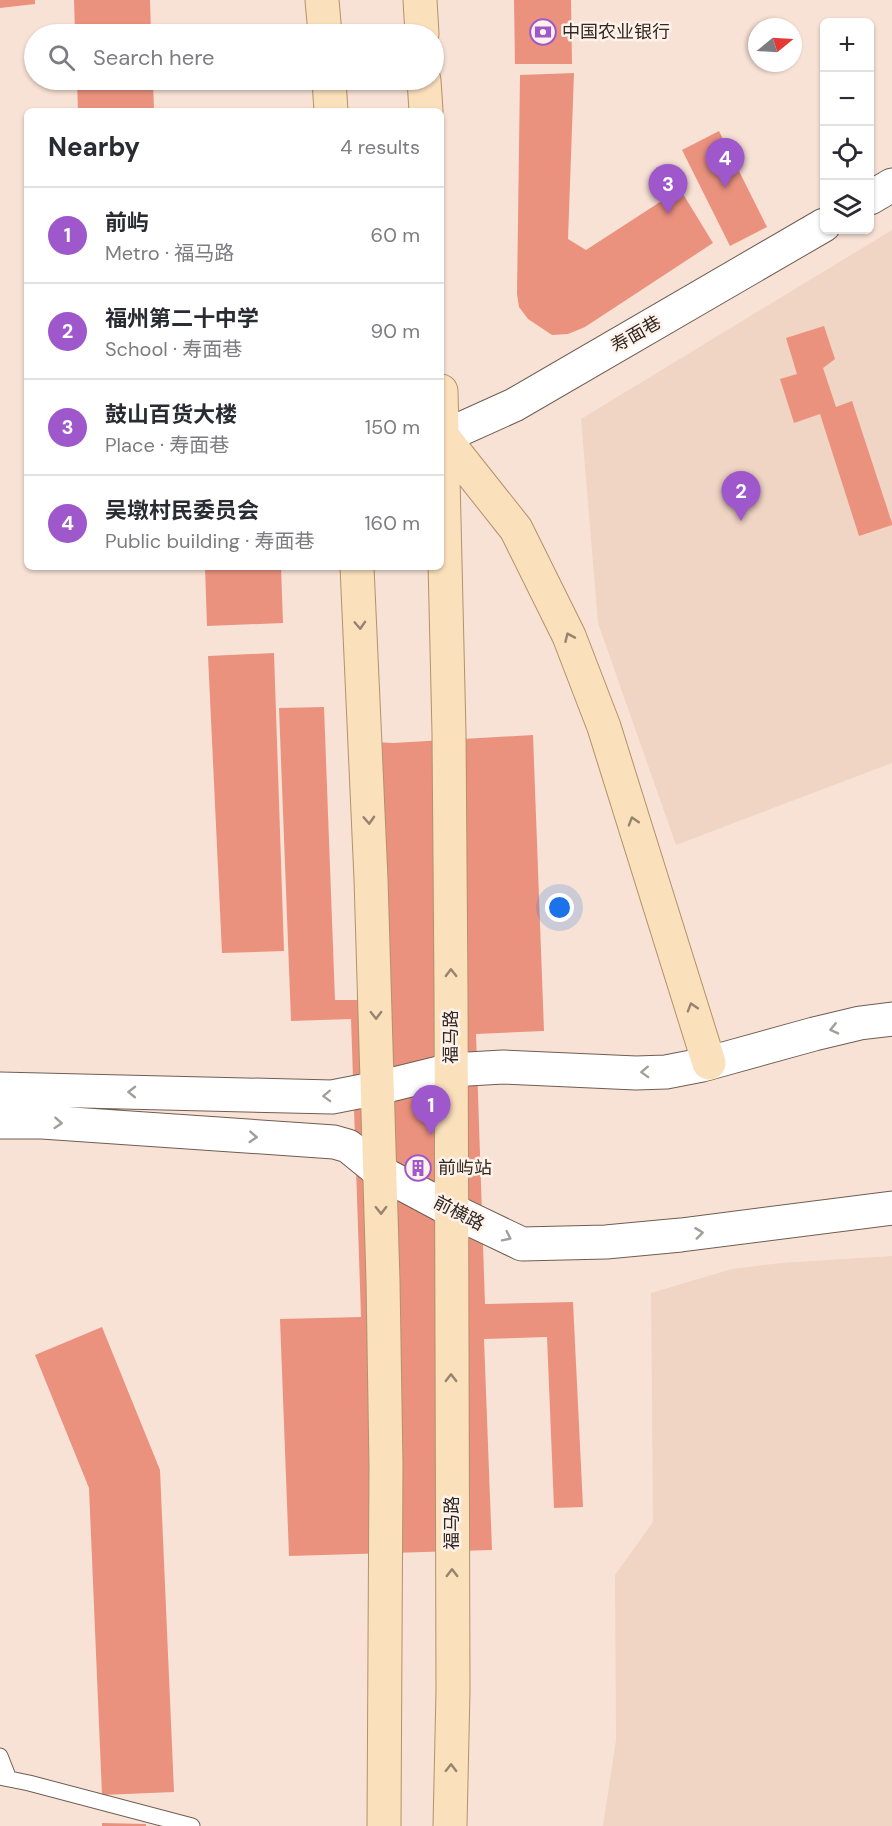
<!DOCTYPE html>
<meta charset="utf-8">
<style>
:root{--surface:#fff;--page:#f2f2f3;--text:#2b2b33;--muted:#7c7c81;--line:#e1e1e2;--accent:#9f58cc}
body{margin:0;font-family:"DM Sans","Noto Sans SC",sans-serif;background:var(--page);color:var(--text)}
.controls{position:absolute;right:18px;top:18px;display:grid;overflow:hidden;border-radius:9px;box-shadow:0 2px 4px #0004}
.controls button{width:54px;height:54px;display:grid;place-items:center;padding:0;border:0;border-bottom:2px solid var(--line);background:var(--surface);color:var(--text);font:30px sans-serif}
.compass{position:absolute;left:748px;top:18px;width:54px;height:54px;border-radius:50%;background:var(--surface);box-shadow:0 2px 4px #0004;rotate:72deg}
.you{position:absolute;left:560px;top:908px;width:21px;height:21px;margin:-15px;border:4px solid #fff;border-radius:50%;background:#1a73e8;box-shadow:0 0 0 9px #1a73e833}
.badge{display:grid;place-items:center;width:39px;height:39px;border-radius:50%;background:var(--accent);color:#fff;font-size:20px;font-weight:700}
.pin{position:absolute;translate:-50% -50px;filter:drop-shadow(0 2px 3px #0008)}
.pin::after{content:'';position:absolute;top:32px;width:21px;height:18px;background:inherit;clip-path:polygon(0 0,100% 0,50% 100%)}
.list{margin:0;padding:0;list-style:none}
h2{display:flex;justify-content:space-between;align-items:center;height:78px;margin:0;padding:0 24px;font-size:26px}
h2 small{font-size:20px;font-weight:400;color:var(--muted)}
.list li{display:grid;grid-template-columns:39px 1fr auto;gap:18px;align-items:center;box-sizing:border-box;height:96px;padding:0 24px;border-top:2px solid var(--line)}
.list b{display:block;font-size:22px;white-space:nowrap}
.list p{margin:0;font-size:20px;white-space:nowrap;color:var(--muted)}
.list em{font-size:20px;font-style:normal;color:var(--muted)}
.icon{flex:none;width:33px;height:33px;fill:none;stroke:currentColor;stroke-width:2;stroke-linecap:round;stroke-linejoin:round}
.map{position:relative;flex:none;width:892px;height:1826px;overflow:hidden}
.search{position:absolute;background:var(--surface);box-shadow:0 2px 4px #0004;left:24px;top:24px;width:420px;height:66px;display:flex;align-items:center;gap:15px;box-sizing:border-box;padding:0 21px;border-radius:33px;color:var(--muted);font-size:22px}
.panel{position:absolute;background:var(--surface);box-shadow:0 2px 4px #0004;left:24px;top:108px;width:420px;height:462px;border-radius:9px}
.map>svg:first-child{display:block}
</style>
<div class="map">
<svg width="892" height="1826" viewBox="0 0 892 1826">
<rect width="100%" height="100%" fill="#f8e2d5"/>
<path fill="#f0d4c4" d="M892 230V763L676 845 598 623 581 419Z
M892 1256V1826H603L616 1740 615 1575 653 1522 651 1293 732 1269 781 1263Z"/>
<path fill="#eb927e" d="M0 0H35V4L0 8Z
M74 0H150L151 34H75Z
M514 0H571L572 64H515Z
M574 73 568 239 586 250 680 189 713 243 585 327 568 334 552 335 528 319 519 307 517 294 520 75Z
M77 80H153L154 111H78Z
M719 131 767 227 730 246 682 150Z
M824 326 835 359 823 368 836 407 852 401 892 523V525L859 536 820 414 794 423 780 379 797 374 786 338Z
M205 567H281L283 623 207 626Z
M274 653 284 951 222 953 208 656Z
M324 707 335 1000H366L357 741 393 743 533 735 544 1031 476 1034 485 1304 573 1302 583 1507 554 1508 547 1337 484 1339 492 1550 289 1556 280 1319 361 1317 351 1019 291 1021 279 708Z
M102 1327 160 1470 174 1792 102 1795 89 1488 35 1355Z
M102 1823 146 1824V1826H102Z"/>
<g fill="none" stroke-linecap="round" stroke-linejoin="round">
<g stroke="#6f5d52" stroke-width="17">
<path id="lane" d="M0 1756 9 1779
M0 1777 29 1783 192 1826"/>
</g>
<g stroke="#6f5d52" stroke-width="35">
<path id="secondary" d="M870 198 892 185
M443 437 514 405 824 225
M0 1089 332 1097 378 1088 451 1070 503 1067 636 1073 666 1072 702 1065 814 1034 860 1023 892 1019
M0 1122H42L334 1142 348 1146 380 1172 451 1210 522 1244 606 1242 681 1235 892 1208"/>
</g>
<g stroke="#b29269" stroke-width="35">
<path id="primary" d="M322 0 325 34
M420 0 422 34
M329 80 331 111
M424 80 426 111
M441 391 449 733 451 989 453 1691 450 1826
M443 437 516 529 569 636 604 727 709 1063
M357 567 371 879 383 1281 386 1465 384 1826"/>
</g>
<use href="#lane" stroke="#fff" stroke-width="15"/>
<use href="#secondary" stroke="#fff" stroke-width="33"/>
<use href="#primary" stroke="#fbe0bc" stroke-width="33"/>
</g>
<defs><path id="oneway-chevron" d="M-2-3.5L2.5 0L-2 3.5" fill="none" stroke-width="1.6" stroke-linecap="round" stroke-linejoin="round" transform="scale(1.5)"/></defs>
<g stroke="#968470">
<use href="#oneway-chevron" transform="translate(360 625) rotate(87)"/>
<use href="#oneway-chevron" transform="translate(569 637) rotate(-114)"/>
<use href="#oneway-chevron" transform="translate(369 820) rotate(87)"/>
<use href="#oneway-chevron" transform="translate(633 821) rotate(-107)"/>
<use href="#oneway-chevron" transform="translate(451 973) rotate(-91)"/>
<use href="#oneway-chevron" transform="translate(692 1007) rotate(-107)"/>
<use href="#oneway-chevron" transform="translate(376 1015) rotate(89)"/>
<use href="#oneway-chevron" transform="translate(381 1210) rotate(89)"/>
<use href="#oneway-chevron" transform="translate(451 1378) rotate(-90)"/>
<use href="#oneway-chevron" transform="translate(452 1573) rotate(-90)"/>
<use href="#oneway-chevron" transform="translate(451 1768) rotate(-89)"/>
</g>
<g stroke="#a29e9c">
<use href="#oneway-chevron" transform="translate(834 1029) rotate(167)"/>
<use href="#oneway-chevron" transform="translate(645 1072) rotate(178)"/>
<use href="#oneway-chevron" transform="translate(132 1092) rotate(-179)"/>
<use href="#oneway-chevron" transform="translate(327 1096) rotate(178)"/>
<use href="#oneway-chevron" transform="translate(58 1123) rotate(4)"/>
<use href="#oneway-chevron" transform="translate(253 1137) rotate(4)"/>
<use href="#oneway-chevron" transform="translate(699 1233) rotate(-7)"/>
<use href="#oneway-chevron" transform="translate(507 1237) rotate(26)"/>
</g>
<defs>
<g id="bank-ring" transform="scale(1.35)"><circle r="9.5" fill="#fff2ea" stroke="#9f58cc" stroke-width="1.5"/><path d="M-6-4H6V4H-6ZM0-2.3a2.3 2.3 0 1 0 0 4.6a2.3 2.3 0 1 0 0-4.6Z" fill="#9f58cc"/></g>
<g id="building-ring" transform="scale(1.35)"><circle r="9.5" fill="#fff2ea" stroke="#9f58cc" stroke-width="1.5"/><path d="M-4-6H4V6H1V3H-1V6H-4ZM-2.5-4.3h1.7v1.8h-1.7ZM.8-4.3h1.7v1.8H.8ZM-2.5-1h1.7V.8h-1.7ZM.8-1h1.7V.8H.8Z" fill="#9f58cc"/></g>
</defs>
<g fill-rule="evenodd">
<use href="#bank-ring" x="543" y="32"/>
<use href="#building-ring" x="418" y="1168"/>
</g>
<g text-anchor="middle" stroke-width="5" stroke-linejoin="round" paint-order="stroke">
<g font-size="18" fill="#302823" stroke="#fff2ea" text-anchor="start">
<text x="562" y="38">中国农业银行</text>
<text x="438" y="1174">前屿站</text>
</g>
<g font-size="18" fill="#302823" stroke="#fff2ea">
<text transform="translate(636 334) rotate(-30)" y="6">寿面巷</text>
<text transform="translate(451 1037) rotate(-90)" y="6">福马路</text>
<text transform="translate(459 1213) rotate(27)" y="6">前横路</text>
<text transform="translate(452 1523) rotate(-90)" y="6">福马路</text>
</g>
</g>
</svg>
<div class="controls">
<button>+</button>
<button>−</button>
<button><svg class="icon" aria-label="locate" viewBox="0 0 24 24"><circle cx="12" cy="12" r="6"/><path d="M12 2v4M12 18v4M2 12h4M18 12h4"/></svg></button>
<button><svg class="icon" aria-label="layers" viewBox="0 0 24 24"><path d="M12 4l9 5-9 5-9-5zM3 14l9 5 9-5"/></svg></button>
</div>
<svg class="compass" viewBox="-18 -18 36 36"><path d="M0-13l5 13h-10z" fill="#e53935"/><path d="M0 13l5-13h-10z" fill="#7c7c81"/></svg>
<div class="you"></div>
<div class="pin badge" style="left:431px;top:1135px">1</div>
<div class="pin badge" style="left:741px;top:521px">2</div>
<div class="pin badge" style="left:668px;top:214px">3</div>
<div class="pin badge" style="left:725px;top:188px">4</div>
<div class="search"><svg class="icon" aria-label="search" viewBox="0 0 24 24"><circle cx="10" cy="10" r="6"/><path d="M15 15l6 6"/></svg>Search here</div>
<section class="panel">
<h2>Nearby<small>4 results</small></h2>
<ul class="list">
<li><span class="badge">1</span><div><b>前屿</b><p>Metro · 福马路</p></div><em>60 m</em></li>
<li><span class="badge">2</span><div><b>福州第二十中学</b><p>School · 寿面巷</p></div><em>90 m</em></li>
<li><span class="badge">3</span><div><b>鼓山百货大楼</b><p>Place · 寿面巷</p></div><em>150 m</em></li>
<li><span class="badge">4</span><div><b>吴墩村民委员会</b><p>Public building · 寿面巷</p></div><em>160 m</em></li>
</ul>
</section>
</div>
